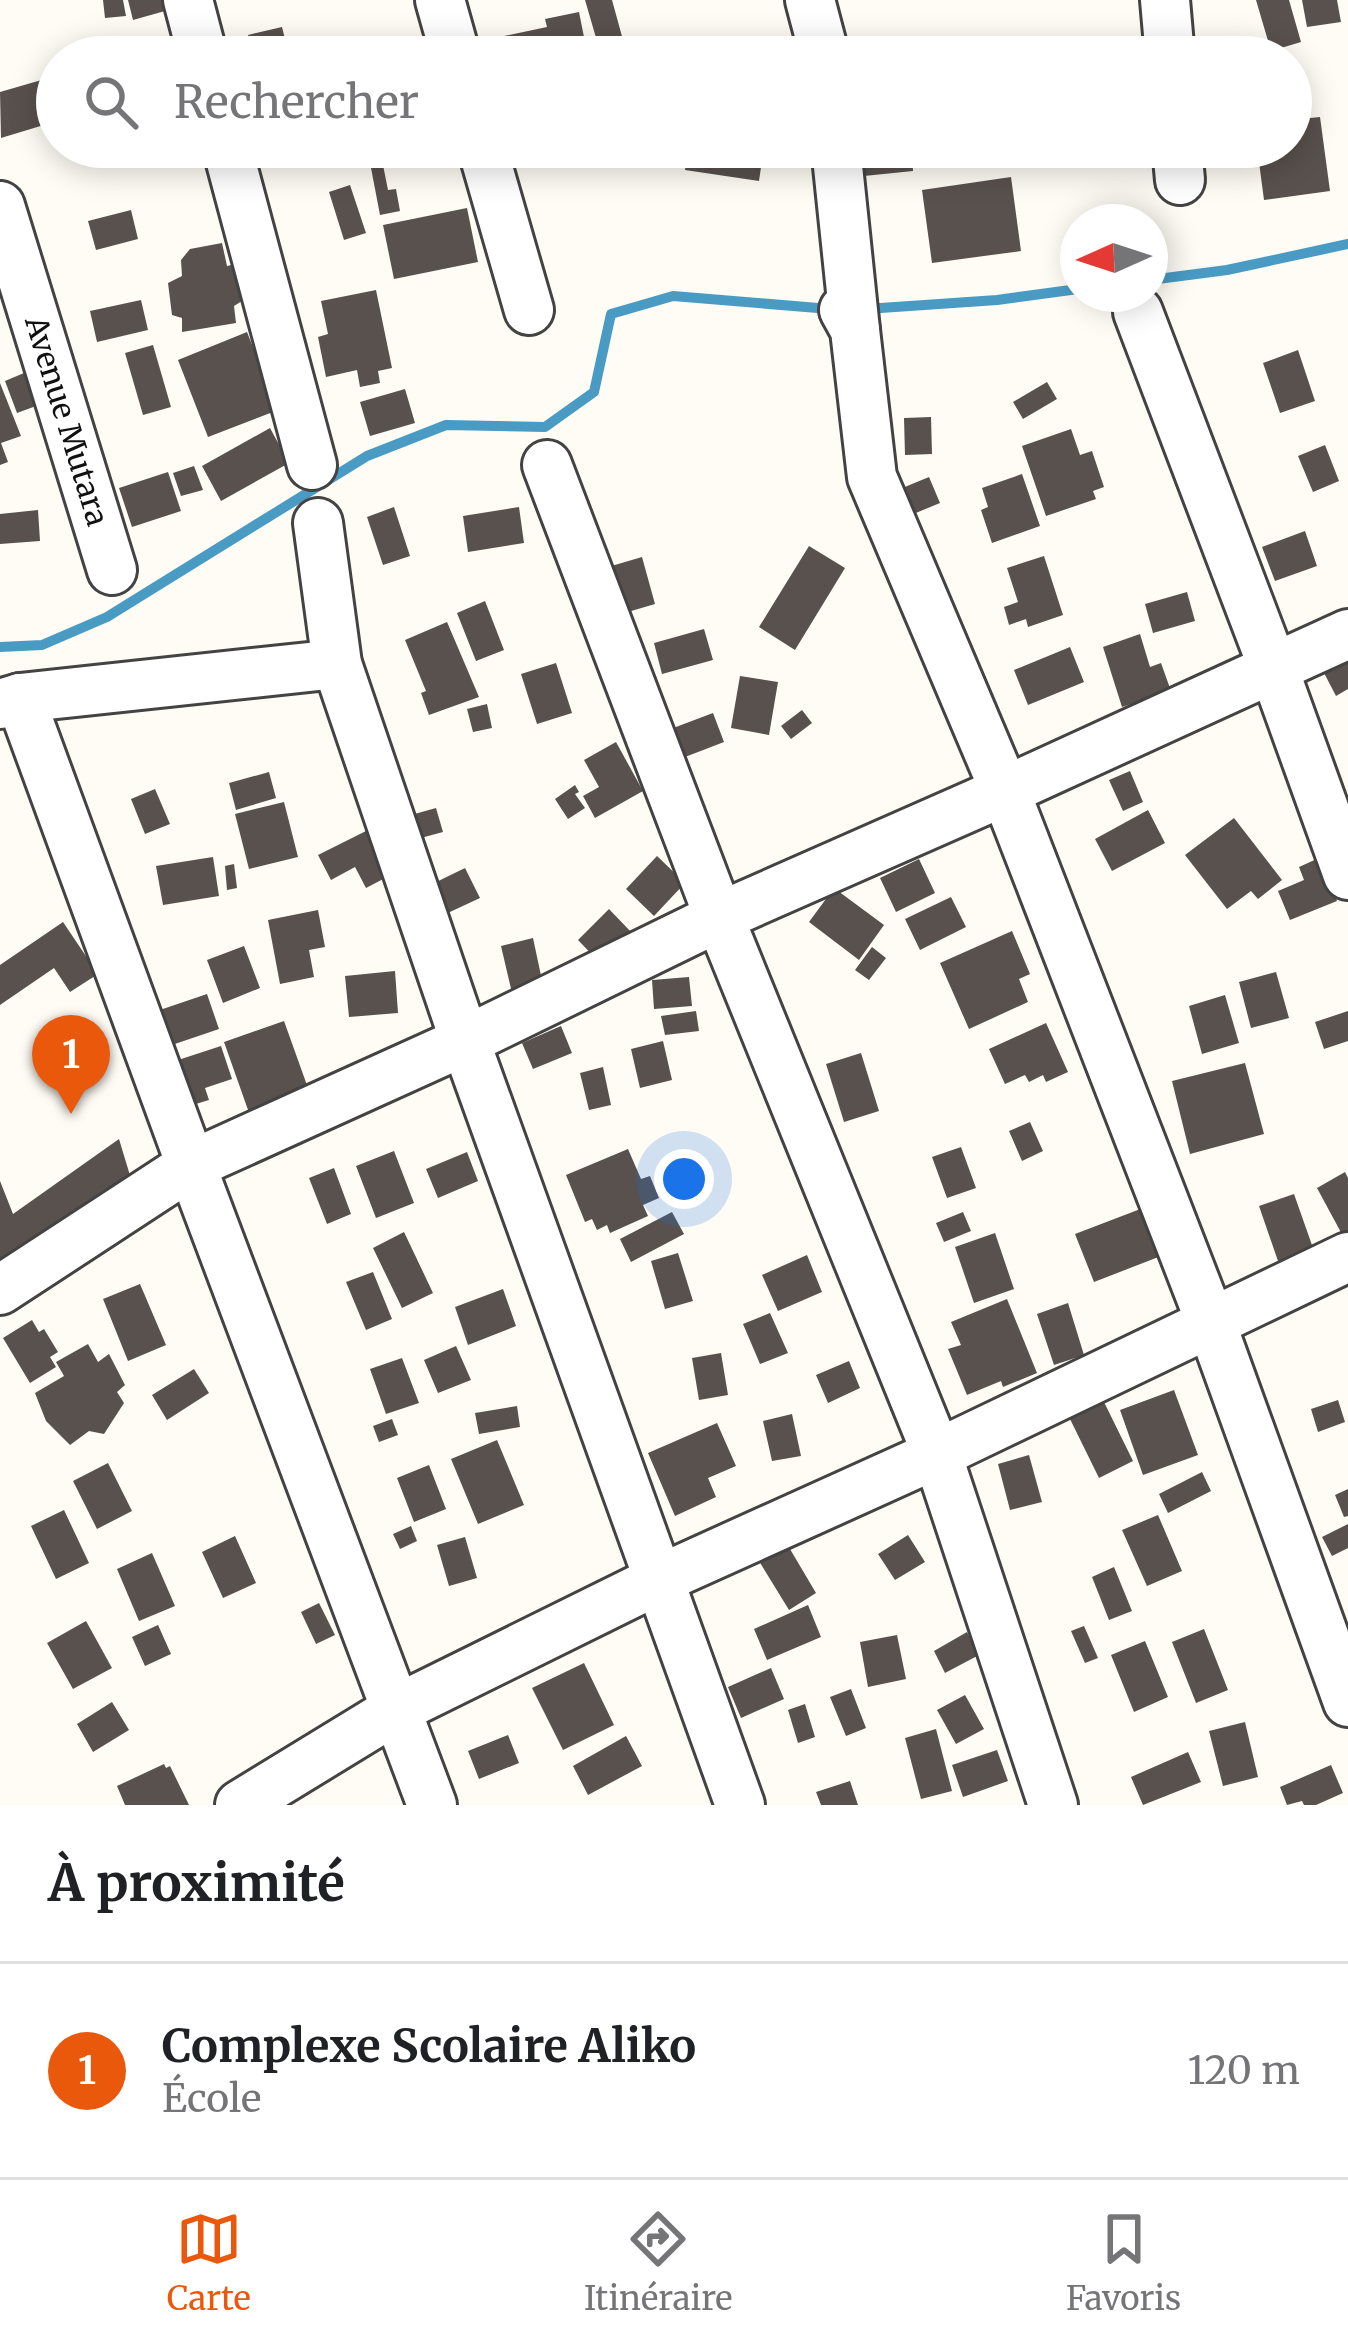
<!DOCTYPE html>
<html lang="fr">
<meta charset="utf-8">
<style>
:root{--surface:#fff;--page:#f2f2f2;--text:#202124;--muted:#757577;--line:#e0e0e0;--accent:#ea580c}
body{margin:0;font-family:Merriweather,serif;background:var(--page);color:var(--text)}
.compass{position:absolute;left:1060px;top:204px;width:108px;height:108px;border-radius:50%;background:var(--surface);box-shadow:0 6px 30px #0003;rotate:267deg}
.you{position:absolute;left:684px;top:1179px;width:42px;height:42px;margin:-30px;border:9px solid #fff;border-radius:50%;background:#1a73e8;box-shadow:0 0 0 18px #1a73e833}
.badge{display:grid;place-items:center;width:78px;height:78px;border-radius:50%;background:var(--accent);color:#fff;font-size:39px;font-weight:700}
.pin{position:absolute;translate:-50% -99px;filter:drop-shadow(0 3px 6px #0008)}
.pin::after{content:'';position:absolute;top:63px;width:42px;height:36px;background:inherit;clip-path:polygon(0 0,100% 0,50% 100%)}
.list{margin:0;padding:0;list-style:none}
h2{display:flex;justify-content:space-between;align-items:center;height:156px;margin:0;padding:0 48px;font-size:51px}
h2 small{font-size:39px;font-weight:400;color:var(--muted)}
.list li{display:grid;grid-template-columns:78px 1fr auto;gap:36px;align-items:center;box-sizing:border-box;height:216px;padding:0 48px;border-top:3px solid var(--line)}
.list b{display:block;font-size:45px;white-space:nowrap}
.list p{margin:0;font-size:39px;white-space:nowrap;color:var(--muted)}
.list em{font-size:39px;font-style:normal;color:var(--muted)}
.icon{flex:none;width:66px;height:66px;fill:none;stroke:currentColor;stroke-width:2;stroke-linecap:round;stroke-linejoin:round}
.map{position:relative;flex:none;width:1348px;height:1805px;overflow:hidden}
.search{position:absolute;background:var(--surface);box-shadow:0 6px 30px #0003;left:36px;right:36px;top:36px;height:132px;display:flex;align-items:center;gap:30px;box-sizing:border-box;padding:0 42px;border-radius:66px;color:var(--muted);font-size:45px}
.sheet{height:372px;background:var(--surface)}
nav{display:flex;justify-content:space-around;align-items:center;box-sizing:border-box;height:168px;border-top:3px solid var(--line);background:var(--surface);font-size:33px;color:var(--muted)}
nav a{display:grid;justify-items:center;gap:6px}
nav .on{color:var(--accent)}
.map>svg:first-child{display:block}
</style>
<div class="map">
<svg width="1348" height="1805" viewBox="0 0 1348 1805">
<rect width="100%" height="100%" fill="#fefcf4"/>
<g fill="none" stroke-linecap="round" stroke-linejoin="round">
<path stroke="#499bc4" stroke-width="10" d="M1150 280 1227 270 1348 244
M866 309 997 300 1078 289
M0 647 42 645 107 617 367 456 446 425 545 427 594 392 611 314 673 296 830 309"/>
</g>
<path fill="#58514d" d="M103 0H123L126 16 105 18Z
M128 0H162L165 11 133 20Z
M585 0H612L623 40 599 48Z
M1256 0H1289L1301 42 1271 51Z
M1302 0H1337L1341 22 1307 27Z
M579 12 584 37 589 36 594 57H509L504 36 547 27 545 19Z
M282 27 286 43 311 36 316 57H253L248 35Z
M45 79 57 121 1 138 0 92Z
M1320 117 1330 191 1264 200 1257 147H1291V120Z
M245 147H332V149L250 170Z
M367 147H395L396 152 381 155 388 190 396 189 400 211 380 215Z
M688 147H764L759 181 685 170Z
M861 147H889L890 152 912 150 913 171 864 176Z
M1011 177 1021 251 932 263 922 190Z
M350 185 366 233 344 240 329 192Z
M467 208 478 262 394 279 383 225Z
M131 210 138 239 96 250 88 221Z
M222 243 227 266 236 264 242 301 234 306 236 323 182 332V318L172 315 168 283 182 276 181 260 190 249Z
M376 290 392 368 378 371 380 383 360 387 357 370 326 377 318 337 328 334 321 301Z
M141 300 148 330 97 342 90 311Z
M247 332 278 410 208 437 178 360Z
M153 345 171 407 143 415 125 353Z
M1298 350 1315 401 1280 413 1263 363Z
M24 373 36 406 17 413 5 381Z
M1047 382 1057 399 1023 419 1013 402Z
M0 383 21 436 1 443 8 462 0 465Z
M405 389 415 423 370 436 360 402Z
M931 417 932 454 905 455 904 418Z
M270 428 289 463 221 501 202 466Z
M1071 429 1080 455 1092 451 1104 487 1093 491 1096 499 1046 516 1022 446Z
M1325 445 1339 481 1313 492 1298 456Z
M194 466 203 490 181 496 173 473Z
M168 472 181 511 132 527 119 488Z
M1022 474 1040 526 992 543 981 510 988 507 982 488Z
M929 477 940 503 906 517 895 491Z
M394 507 410 556 383 565 367 517Z
M519 507 524 543 468 552 463 516Z
M38 510 40 541 0 544V514Z
M1305 531 1317 566 1275 581 1262 547Z
M809 546 845 568 795 650 759 627Z
M1044 556 1063 615 1028 627 1026 619 1009 625 1004 607 1018 602 1007 568Z
M642 557 655 604 621 614 608 567Z
M1187 592 1195 621 1153 633 1145 604Z
M485 601 504 650 476 661 457 613Z
M447 622 479 697 429 715 421 693 426 691 405 640Z
M704 629 713 660 662 674 654 643Z
M1140 634 1150 667 1161 663 1171 691 1122 707 1103 647Z
M1070 647 1084 682 1028 705 1014 670Z
M1348 658V689L1336 696 1323 671Z
M556 663 572 713 537 724 521 674Z
M740 676 778 682 769 735 731 728Z
M487 704 492 728 473 732 467 709Z
M802 710 812 723 791 739 781 726Z
M713 713 724 742 672 762 660 733Z
M616 742 643 791 595 818 583 796 599 787 584 760Z
M1130 771 1143 802 1123 811 1109 780Z
M269 772 276 798 236 810 229 783Z
M575 785 579 792 575 794 585 808 568 819 555 799Z
M155 789 170 824 145 834 131 799Z
M284 802 298 857 249 869 235 814Z
M436 808 443 832 417 839 411 815Z
M1148 810 1165 843 1112 871 1095 839Z
M1234 818 1282 880 1258 899 1251 891 1227 909 1185 855Z
M366 831 389 876 366 888 355 867 331 880 318 855Z
M657 856 685 883 654 916 626 889Z
M213 857 219 896 163 905 156 866Z
M1319 858 1337 901 1290 920 1278 891 1304 880 1299 867Z
M919 859 935 893 896 912 880 878Z
M234 864 237 888 227 890 225 866Z
M465 868 480 898 437 918 422 889Z
M834 888 884 925 859 960 809 922Z
M951 897 966 927 920 950 905 919Z
M609 909 632 933 601 964 578 940Z
M318 910 325 947 309 950 314 977 280 984 268 920Z
M63 922 98 974 70 992 54 968 0 1005V965Z
M1012 931 1030 974 1019 979 1028 1002 969 1029 940 963Z
M533 938 543 985 512 993 501 946Z
M244 946 260 988 223 1003 207 960Z
M872 947 886 958 869 980 855 970Z
M395 971 398 1013 349 1017 345 976Z
M1276 972 1289 1018 1251 1028 1239 982Z
M689 977 692 1006 654 1009 652 980Z
M207 994 219 1029 166 1047 154 1012Z
M1225 995 1239 1043 1202 1054 1189 1006Z
M696 1011 699 1031 665 1035 661 1016Z
M1348 1011V1041L1324 1049 1315 1022Z
M284 1021 313 1102 253 1124 224 1042Z
M1046 1023 1068 1072 1046 1082 1043 1075 1029 1082 1025 1075 1005 1084 989 1049Z
M561 1026 572 1053 533 1069 522 1043Z
M663 1041 672 1080 640 1088 631 1049Z
M221 1046 232 1079 205 1088 209 1100 186 1107 172 1062Z
M861 1053 879 1111 844 1122 826 1064Z
M1245 1063 1264 1134 1190 1154 1172 1081Z
M603 1067 611 1105 589 1110 580 1073Z
M1030 1122 1043 1151 1022 1161 1009 1131Z
M119 1139 132 1182 0 1270V1181L13 1214Z
M961 1147 976 1188 947 1198 932 1157Z
M628 1149 641 1179 650 1176 659 1198 643 1205 648 1216 610 1233 607 1225 597 1230 592 1219 585 1222 566 1175Z
M394 1151 414 1203 376 1218 356 1166Z
M467 1152 478 1181 438 1198 426 1169Z
M334 1168 351 1214 327 1224 309 1178Z
M1345 1172 1348 1178V1236L1344 1238 1317 1188Z
M1294 1194 1313 1248 1278 1261 1259 1206Z
M1143 1208 1161 1256 1094 1282 1075 1234Z
M672 1212 684 1234 631 1262 620 1239Z
M963 1212 971 1231 944 1242 936 1223Z
M404 1232 433 1293 402 1308 373 1248Z
M995 1233 1014 1289 974 1303 955 1247Z
M678 1253 693 1301 665 1309 651 1261Z
M807 1255 822 1292 778 1311 762 1275Z
M373 1272 392 1319 366 1330 346 1282Z
M140 1284 166 1345 128 1361 103 1299Z
M503 1289 516 1326 468 1345 455 1307Z
M1007 1299 1037 1373 1003 1387 1001 1381 967 1395 948 1349 961 1345 951 1322Z
M1068 1303 1084 1355 1054 1365 1037 1314Z
M770 1313 788 1353 760 1364 743 1324Z
M32 1320 39 1332 44 1329 58 1352 50 1357 56 1367 30 1383 3 1338Z
M88 1344 98 1362 109 1354 125 1385 117 1392 124 1403 104 1434 89 1431 70 1445 46 1421 35 1393 64 1376 56 1362Z
M456 1346 471 1380 438 1393 424 1360Z
M721 1353 728 1395 699 1400 692 1358Z
M402 1358 419 1403 386 1414 370 1369Z
M849 1361 860 1388 828 1403 816 1375Z
M194 1369 209 1393 167 1420 152 1395Z
M1174 1390 1198 1455 1143 1475 1120 1410Z
M1338 1400 1345 1422 1318 1432 1311 1409Z
M1104 1402 1133 1461 1099 1478 1070 1419Z
M517 1406 520 1427 479 1434 475 1413Z
M792 1414 801 1456 772 1461 763 1421Z
M392 1419 398 1435 379 1442 373 1426Z
M717 1423 736 1466 708 1478 716 1497 675 1516 648 1453Z
M497 1440 524 1505 478 1524 451 1459Z
M1029 1455 1042 1502 1010 1510 998 1464Z
M108 1463 132 1511 97 1529 73 1481Z
M429 1465 446 1509 414 1522 397 1478Z
M1202 1472 1211 1491 1168 1513 1159 1494Z
M1348 1489V1516L1344 1517 1335 1495Z
M64 1510 89 1563 56 1579 31 1526Z
M1158 1515 1182 1571 1147 1586 1122 1530Z
M1348 1524V1548L1332 1556 1322 1537Z
M411 1526 417 1541 400 1549 393 1534Z
M908 1535 925 1562 895 1580 878 1554Z
M235 1536 256 1583 223 1598 202 1552Z
M465 1537 477 1578 449 1586 437 1545Z
M787 1544 816 1593 789 1610 759 1561Z
M152 1553 175 1606 139 1621 117 1569Z
M1114 1567 1132 1611 1109 1620 1092 1577Z
M319 1603 335 1635 316 1644 301 1612Z
M808 1605 821 1637 767 1660 754 1629Z
M86 1621 112 1668 73 1689 47 1643Z
M158 1625 171 1654 145 1666 132 1637Z
M1084 1626 1098 1658 1085 1663 1071 1631Z
M1204 1629 1228 1690 1196 1703 1172 1642Z
M967 1632 979 1655 945 1673 934 1651Z
M897 1635 906 1679 868 1687 860 1642Z
M1145 1641 1168 1697 1134 1712 1111 1655Z
M584 1663 614 1725 563 1750 532 1688Z
M771 1668 784 1699 741 1718 728 1687Z
M851 1689 866 1728 846 1736 830 1697Z
M965 1695 984 1729 956 1744 937 1710Z
M112 1702 129 1730 93 1752 77 1724Z
M805 1704 815 1737 798 1743 788 1710Z
M1245 1722 1258 1777 1223 1786 1209 1731Z
M936 1729 952 1791 921 1799 905 1738Z
M508 1735 519 1763 479 1779 468 1751Z
M626 1736 642 1766 588 1795 573 1766Z
M997 1750 1008 1781 963 1797 952 1765Z
M1188 1752 1201 1782 1143 1805 1131 1777Z
M164 1764 166 1768 170 1766 189 1805H125L117 1786Z
M1331 1765 1343 1793 1316 1805H1304L1302 1801 1287 1805 1280 1787Z
M850 1781 858 1805H821L816 1792Z"/>
<g fill="none" stroke-linecap="round" stroke-linejoin="round">
<g stroke="#434343" stroke-width="54">
<g id="minor">
<path d="M188 0 203 57"/>
<path d="M440 0 456 57"/>
<path d="M810 0 825 57"/>
<path d="M1165 0 1170 57"/>
<path d="M227 147 312 465"/>
<path d="M482 147 529 310"/>
<path d="M836 147 855 330"/>
<path d="M1177 147 1180 180"/>
<path id="s1" d="M0 206 112 570"/>
<path d="M844 310 855 330 872 477 1005 791 1211 1323 1348 1702"/>
<path d="M1138 312 1273 667 1348 875"/>
<path d="M547 465 719 917 937 1454 1053 1805"/>
<path d="M318 523 337 664 465 1041 740 1805"/>
<path d="M20 698 191 1165 432 1805"/>
<path d="M0 704 20 698 337 664"/>
<path d="M0 1290 191 1165 465 1041 719 917 1005 791 1348 634"/>
<path d="M240 1805 397 1709 658 1580 937 1454 1348 1257"/>
</g>
</g>
<use href="#minor" stroke="#fff" stroke-width="48"/>
</g>
<g text-anchor="middle" stroke-width="12" stroke-linejoin="round" paint-order="stroke">
<g font-size="30" fill="#101010" stroke="#fff">
<text dy="10" stroke="none"><textPath href="#s1" startOffset="225">Avenue Mutara</textPath></text>
</g>
</g>
</svg>
<svg class="compass" viewBox="-18 -18 36 36"><path d="M0-13l5 13h-10z" fill="#e53935"/><path d="M0 13l5-13h-10z" fill="#757577"/></svg>
<div class="you"></div>
<div class="pin badge" style="left:71px;top:1114px">1</div>
<div class="search"><svg class="icon" aria-label="search" viewBox="0 0 24 24"><circle cx="10" cy="10" r="6"/><path d="M15 15l6 6"/></svg>Rechercher</div>
</div>
<section class="sheet">
<h2>À proximité<small></small></h2>
<ul class="list">
<li><span class="badge">1</span><div><b>Complexe Scolaire Aliko</b><p>École</p></div><em>120 m</em></li>
</ul>
</section>
<nav>
<a class="on"><svg class="icon" aria-label="map" viewBox="0 0 24 24"><path d="M3 6l6-2 6 2 6-2v14l-6 2-6-2-6 2zM9 4v14M15 6v14"/></svg>Carte</a>
<a><svg class="icon" aria-label="directions" viewBox="0 0 24 24"><path d="M12 3l9 9-9 9-9-9zM9 14v-3h6M13 9l2 2-2 2"/></svg>Itinéraire</a>
<a><svg class="icon" aria-label="saved" viewBox="0 0 24 24"><path d="M7 4h10v16l-5-4-5 4z"/></svg>Favoris</a>
</nav>
